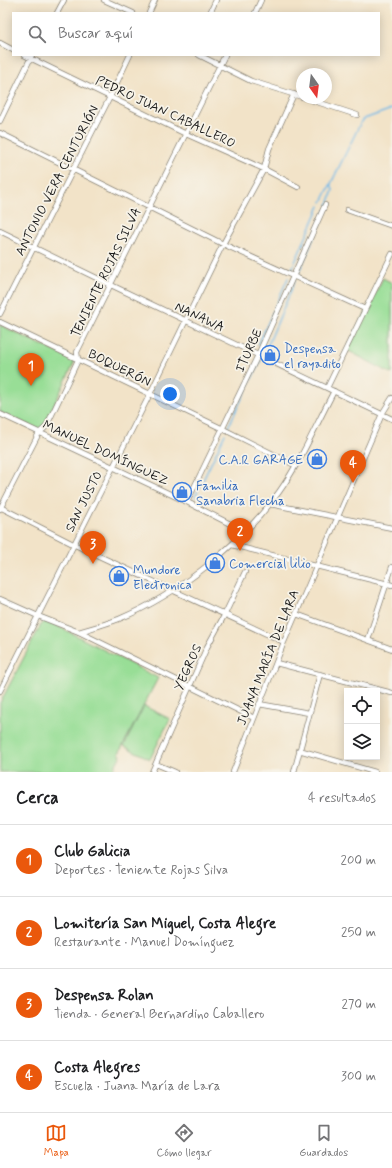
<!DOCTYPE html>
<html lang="es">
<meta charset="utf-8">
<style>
:root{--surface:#fff;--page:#f2f2f2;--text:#202124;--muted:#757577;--line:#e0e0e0;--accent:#ea580c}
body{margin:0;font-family:Mynerve,sans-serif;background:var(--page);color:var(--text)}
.controls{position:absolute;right:12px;bottom:12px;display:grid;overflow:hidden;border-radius:0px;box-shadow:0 2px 10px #0003}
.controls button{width:36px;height:36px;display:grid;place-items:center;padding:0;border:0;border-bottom:1px solid var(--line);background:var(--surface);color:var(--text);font:20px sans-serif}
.compass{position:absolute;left:296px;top:68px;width:36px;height:36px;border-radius:50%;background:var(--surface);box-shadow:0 2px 10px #0003;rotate:166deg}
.you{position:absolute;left:170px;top:394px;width:14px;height:14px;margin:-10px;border:3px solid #fff;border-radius:50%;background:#1a73e8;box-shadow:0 0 0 6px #1a73e833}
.badge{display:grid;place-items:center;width:26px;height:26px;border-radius:50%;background:var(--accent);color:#fff;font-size:13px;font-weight:700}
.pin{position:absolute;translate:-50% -33px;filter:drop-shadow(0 1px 2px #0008)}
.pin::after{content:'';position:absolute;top:21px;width:14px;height:12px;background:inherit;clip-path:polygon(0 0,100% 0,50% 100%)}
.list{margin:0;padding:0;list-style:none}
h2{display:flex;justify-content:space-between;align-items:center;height:52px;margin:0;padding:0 16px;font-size:17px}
h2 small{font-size:13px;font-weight:400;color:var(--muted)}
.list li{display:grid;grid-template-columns:26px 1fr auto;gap:12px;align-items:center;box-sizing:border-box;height:72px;padding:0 16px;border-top:1px solid var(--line)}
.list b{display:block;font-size:15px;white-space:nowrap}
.list p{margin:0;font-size:13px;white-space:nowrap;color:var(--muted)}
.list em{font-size:13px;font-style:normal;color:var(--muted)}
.icon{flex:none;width:22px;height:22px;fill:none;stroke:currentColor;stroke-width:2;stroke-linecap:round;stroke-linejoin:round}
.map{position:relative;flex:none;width:392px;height:772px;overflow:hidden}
.search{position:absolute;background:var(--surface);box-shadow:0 2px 10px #0003;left:12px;right:12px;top:12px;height:44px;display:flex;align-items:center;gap:10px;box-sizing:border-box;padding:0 14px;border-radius:0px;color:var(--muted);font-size:15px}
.sheet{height:340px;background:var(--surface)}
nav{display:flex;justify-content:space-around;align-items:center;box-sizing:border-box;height:56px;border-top:1px solid var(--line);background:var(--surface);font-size:11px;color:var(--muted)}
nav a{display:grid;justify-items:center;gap:2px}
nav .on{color:var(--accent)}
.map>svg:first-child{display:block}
</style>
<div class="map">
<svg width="392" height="772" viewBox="0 0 392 772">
<rect width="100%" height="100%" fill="#f7f3e8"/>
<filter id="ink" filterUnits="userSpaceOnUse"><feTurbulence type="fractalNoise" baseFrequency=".025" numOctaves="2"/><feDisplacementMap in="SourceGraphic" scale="8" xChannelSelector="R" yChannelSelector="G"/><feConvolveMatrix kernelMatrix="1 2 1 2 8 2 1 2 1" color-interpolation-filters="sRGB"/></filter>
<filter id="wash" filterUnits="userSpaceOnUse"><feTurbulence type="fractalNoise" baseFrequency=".012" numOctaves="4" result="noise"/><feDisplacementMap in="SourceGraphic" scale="16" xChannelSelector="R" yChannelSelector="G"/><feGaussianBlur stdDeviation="0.9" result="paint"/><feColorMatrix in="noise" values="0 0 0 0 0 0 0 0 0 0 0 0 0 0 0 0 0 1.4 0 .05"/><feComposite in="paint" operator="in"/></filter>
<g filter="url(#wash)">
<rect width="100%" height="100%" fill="#f2e3c8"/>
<path fill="#98de96" stroke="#5a7d59" d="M383 278 392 283V374L347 350Z
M0 325 75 361 44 426 39 430 0 412Z
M44 619 158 678 119 753 121 755 112 772H0V703Z
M144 706 170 719 150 759 124 746Z"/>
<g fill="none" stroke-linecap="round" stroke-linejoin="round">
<path stroke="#6fb9e8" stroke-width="1.5" d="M322 202 360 124 364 119 392 109
M328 205 333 190 331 184
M291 271 320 206
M298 274 326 210
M258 345 288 278
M264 354 295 281
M228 427 261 360
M195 497 225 434"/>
</g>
</g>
<g filter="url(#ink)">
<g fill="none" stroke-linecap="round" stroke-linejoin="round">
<g stroke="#878072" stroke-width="6">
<path id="minor" d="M104 0 133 13
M57 13 64 0
M149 13 155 0
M210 13 216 0
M255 13 261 0
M0 43 13 50
M24 55 186 134 264 169 298 187
M199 55 251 81 302 97
M305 98 357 115
M0 121 32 55
M0 133 223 244 365 309
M347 210 392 226
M0 231 111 285 392 419
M0 314 110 97 130 55
M0 322 223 429 295 465
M327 388 392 254
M0 414 187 502 246 532
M187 502 258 355 325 205
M270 504 392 528
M0 507 73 544 284 642
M0 509 39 433 46 427 78 360 77 352 225 55
M232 545 392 585
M0 599 38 616 79 632 254 718
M296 614 392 649
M79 632C92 628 106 624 119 619 178 595 242 543 279 492 301 461 316 425 334 391
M368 640 392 567
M276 663 392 693
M0 691 150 394 223 244 264 169 269 149 294 94
M259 704 309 713
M299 750 375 772
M156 764 175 772
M152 772 207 647 225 614 245 572
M233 772 284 642 382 414 392 398
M294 772 320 674"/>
</g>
<use href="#minor" stroke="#fff" stroke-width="4.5"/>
</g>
</g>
<defs>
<g id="shop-ring" transform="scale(1)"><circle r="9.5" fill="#f7f3e8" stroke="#3f7fe0" stroke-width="1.5"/><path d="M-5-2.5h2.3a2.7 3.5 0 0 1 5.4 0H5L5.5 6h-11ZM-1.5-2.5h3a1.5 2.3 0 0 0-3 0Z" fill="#3f7fe0"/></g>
</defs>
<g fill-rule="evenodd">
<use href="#shop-ring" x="270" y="355"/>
<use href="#shop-ring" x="317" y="459"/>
<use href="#shop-ring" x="182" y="492"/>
<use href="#shop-ring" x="215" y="563"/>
<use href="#shop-ring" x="119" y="576"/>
</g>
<g text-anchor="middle" stroke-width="3.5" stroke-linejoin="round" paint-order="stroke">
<g font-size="13" fill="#1c1c1c" stroke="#f7f3e8">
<text transform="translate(166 111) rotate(25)" y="5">PEDRO JUAN CABALLERO</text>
<text transform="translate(56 180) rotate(-63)" y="5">ANTONIO VERA CENTURIÓN</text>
<text transform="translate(105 272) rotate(-64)" y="5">TENIENTE ROJAS SILVA</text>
<text transform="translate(200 316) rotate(25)" y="5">NANAWA</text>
<text transform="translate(248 350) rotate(-65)" y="5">ITURBE</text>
<text transform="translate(120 367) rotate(26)" y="5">BOQUERÓN</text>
<text transform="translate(106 452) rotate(25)" y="5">MANUEL DOMÍNGUEZ</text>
<text transform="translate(83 501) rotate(-63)" y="5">SAN JUSTO</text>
<text transform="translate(267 657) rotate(-68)" y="5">JUANA MARÍA DE LARA</text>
<text transform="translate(187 667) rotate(-66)" y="5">YEGROS</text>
</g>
<g font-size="13" fill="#366cbe" stroke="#f7f3e8" text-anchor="start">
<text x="284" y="353">Despensa<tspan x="284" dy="15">el rayadito</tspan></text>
<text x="303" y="464" text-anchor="end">C.A.R GARAGE</text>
<text x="196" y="490">Familia<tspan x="196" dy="15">Sanabria Flecha</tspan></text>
<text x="229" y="568">Comercial lilio</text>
<text x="133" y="574">Mundore<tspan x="133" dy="15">Electronica</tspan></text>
</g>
</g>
</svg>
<div class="controls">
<button><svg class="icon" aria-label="locate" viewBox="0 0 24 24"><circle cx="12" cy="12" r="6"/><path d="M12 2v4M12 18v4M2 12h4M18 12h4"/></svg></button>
<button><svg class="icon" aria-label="layers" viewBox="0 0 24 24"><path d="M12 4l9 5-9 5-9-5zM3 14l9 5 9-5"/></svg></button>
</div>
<svg class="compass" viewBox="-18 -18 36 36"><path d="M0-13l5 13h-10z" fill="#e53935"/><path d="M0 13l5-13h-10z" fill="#757577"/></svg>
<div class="you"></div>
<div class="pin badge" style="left:31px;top:386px">1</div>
<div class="pin badge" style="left:240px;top:551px">2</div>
<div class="pin badge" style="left:93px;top:564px">3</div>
<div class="pin badge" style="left:353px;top:483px">4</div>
<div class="search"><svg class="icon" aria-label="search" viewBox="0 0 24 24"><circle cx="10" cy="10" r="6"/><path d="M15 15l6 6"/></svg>Buscar aquí</div>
</div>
<section class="sheet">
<h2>Cerca<small>4 resultados</small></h2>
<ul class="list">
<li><span class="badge">1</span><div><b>Club Galicia</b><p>Deportes · Teniente Rojas Silva</p></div><em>200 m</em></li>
<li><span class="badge">2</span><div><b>Lomitería San Miguel, Costa Alegre</b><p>Restaurante · Manuel Domínguez</p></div><em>250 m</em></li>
<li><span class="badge">3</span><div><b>Despensa Rolan</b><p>Tienda · General Bernardino Caballero</p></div><em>270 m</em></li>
<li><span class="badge">4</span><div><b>Costa Alegres</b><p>Escuela · Juana María de Lara</p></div><em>300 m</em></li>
</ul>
</section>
<nav>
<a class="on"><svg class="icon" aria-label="map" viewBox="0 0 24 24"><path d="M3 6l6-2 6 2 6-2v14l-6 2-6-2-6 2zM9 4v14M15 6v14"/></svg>Mapa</a>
<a><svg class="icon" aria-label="directions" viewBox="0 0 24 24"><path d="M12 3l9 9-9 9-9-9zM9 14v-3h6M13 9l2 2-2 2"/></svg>Cómo llegar</a>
<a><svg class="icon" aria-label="saved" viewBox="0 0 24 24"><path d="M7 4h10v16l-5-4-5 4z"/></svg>Guardados</a>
</nav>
